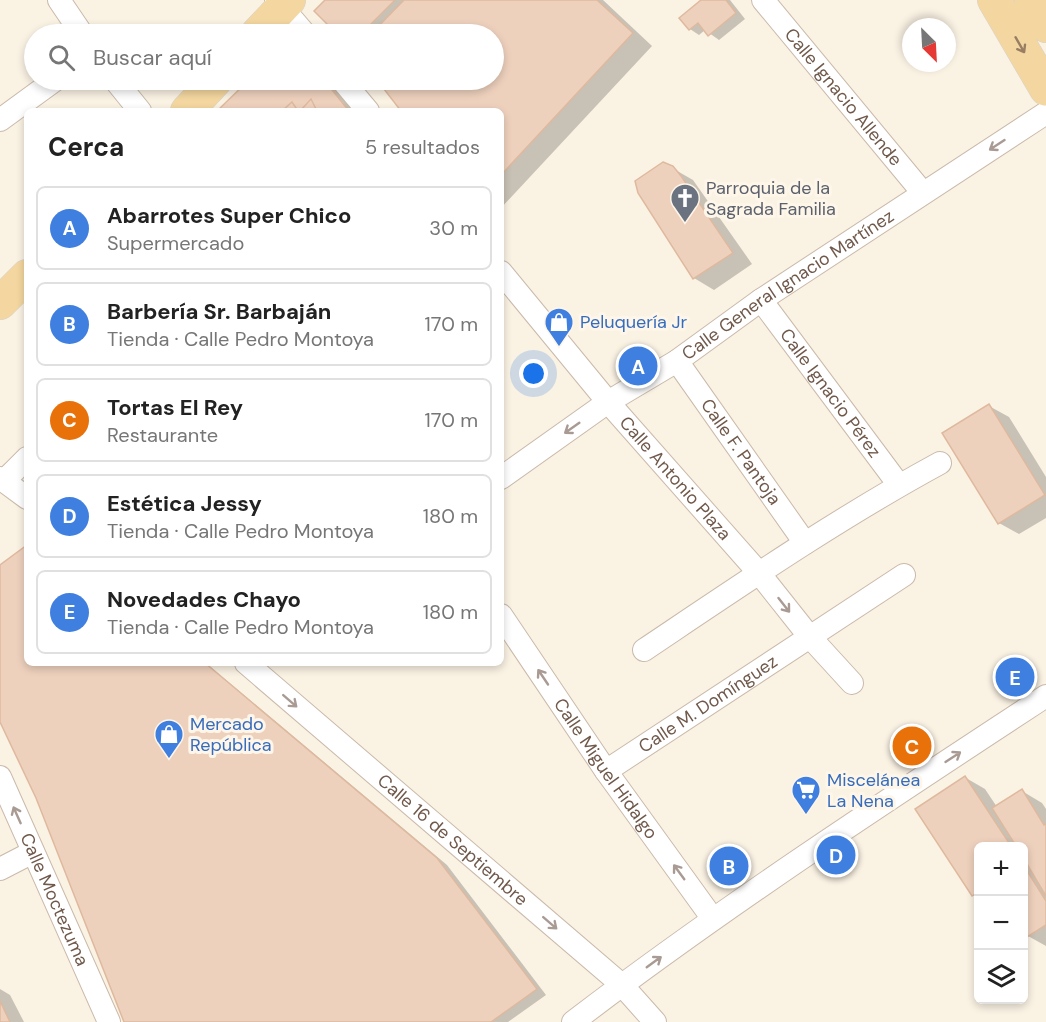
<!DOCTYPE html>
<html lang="es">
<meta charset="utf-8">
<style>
:root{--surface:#fff;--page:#f6f6f6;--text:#222;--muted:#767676;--line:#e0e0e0;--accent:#b45309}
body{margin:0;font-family:"DM Sans",sans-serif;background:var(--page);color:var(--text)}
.controls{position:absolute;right:18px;bottom:18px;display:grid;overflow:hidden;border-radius:9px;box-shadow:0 3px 9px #0003}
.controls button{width:54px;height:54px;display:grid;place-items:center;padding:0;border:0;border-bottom:2px solid var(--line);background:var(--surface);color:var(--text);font:30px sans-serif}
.compass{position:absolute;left:902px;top:18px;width:54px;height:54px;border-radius:50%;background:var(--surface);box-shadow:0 3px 9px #0003;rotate:156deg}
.you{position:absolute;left:534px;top:374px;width:21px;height:21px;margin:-15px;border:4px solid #fff;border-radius:50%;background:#1a73e8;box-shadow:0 0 0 9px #1a73e833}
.badge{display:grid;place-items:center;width:39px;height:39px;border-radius:50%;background:var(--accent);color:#fff;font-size:20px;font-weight:700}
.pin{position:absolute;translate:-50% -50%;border:3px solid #fff;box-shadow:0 2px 6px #0006}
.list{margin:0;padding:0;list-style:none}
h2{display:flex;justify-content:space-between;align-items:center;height:78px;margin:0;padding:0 24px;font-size:26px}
h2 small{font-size:20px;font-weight:400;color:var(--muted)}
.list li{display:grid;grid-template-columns:39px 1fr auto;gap:18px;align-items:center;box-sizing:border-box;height:84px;margin:0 12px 12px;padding:0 12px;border:2px solid var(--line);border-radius:9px}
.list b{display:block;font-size:22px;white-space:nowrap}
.list p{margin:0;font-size:20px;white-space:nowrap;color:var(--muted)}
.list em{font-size:20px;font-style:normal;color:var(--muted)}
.icon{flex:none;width:33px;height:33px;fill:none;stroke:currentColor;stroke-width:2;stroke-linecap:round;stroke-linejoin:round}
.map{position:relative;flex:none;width:1046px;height:1022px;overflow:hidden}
.search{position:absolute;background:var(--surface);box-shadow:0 3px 9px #0003;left:24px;top:24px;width:480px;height:66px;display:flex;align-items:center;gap:15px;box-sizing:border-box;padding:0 21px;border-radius:33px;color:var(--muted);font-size:22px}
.panel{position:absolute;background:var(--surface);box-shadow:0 3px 9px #0003;left:24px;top:108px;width:480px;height:558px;border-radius:9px}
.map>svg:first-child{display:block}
</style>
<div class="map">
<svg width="1046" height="1022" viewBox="0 0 1046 1022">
<rect width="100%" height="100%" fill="#faf2e3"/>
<path fill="#0003" d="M327 0H603L652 46 501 208V111H403L379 80H494V34H339L316 11Z
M704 0H730L745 19 719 40 705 30 699 35 690 29Z
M252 80H333L358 111H219Z
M672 168 693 180 752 264 714 290 694 278Z
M989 406 1009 417 1046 477V518L1019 534 999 523Z
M27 547V663H206L447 865 546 995 508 1022H126L38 797 0 719V567Z
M966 778 985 789 997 807 1022 791 1042 803 1046 809V946L1028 936 1024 928V846H978V899L973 895Z
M0 989 10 995 24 1022H0Z"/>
<path fill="#eed1bd" stroke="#dfb99e" stroke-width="1.5" d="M325 0H395L361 34H337L314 11Z
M404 0H597L633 33 501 175V111H401L377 80H494V34H371Z
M701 0H726L736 13 708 36 698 23 689 30 679 18Z
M249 80H324L349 111H317L311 99 300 111H298L292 102 282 111H217Z
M249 80H324L349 111H217Z
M663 162 673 166 681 176 733 253 693 279 638 193 635 181Z
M989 404 1045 495 998 524 942 433Z
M27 545V663H205L437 858 537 989 491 1022H124L36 798 0 722V565Z
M965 776 1011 846H978V892L972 896 915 809Z
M1022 789 1044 825 1046 824V896L1024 859V846H1016L992 808Z
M1024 866 1046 901V925L1027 937 1024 931Z
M0 1001 10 1022H0Z"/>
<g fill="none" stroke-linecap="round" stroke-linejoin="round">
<g stroke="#cabaab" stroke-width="24">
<g id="minor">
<path d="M59 0 82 34"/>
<path d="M276 0 305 34"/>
<path id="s1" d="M763 0 923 193"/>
<path d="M115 80 140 111"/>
<path d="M342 80 368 111"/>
<path d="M0 120 55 80"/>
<path id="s2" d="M501 272 608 402 759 573 809 636 852 683"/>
<path id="s3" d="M761 300 899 485"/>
<path id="s4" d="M677 361 805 543"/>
<path d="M0 478 27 498"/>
<path id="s5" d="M501 478 608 402 677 361 761 300 1046 113"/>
<path d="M4 481 27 458"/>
<path id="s6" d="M501 615 606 771 713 919"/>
<path d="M644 650C741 585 837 519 940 463"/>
<path id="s7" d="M246 663 622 985 655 1022"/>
<path id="s8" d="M606 771 904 575"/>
<path id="s9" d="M0 777 109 1022"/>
<path d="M0 869 33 852"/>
<path d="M573 1022C725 906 886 801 1046 696"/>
</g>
</g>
<g stroke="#d7d1cd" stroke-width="34">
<path id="primary" d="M994 0 1046 89
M1031 0 1046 26
M257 34 289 0
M187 111 216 80
M0 303 27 276"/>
</g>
<use href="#minor" stroke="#fff" stroke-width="22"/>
<use href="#primary" stroke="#f4d7a0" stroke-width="33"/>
</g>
<defs><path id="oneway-shaft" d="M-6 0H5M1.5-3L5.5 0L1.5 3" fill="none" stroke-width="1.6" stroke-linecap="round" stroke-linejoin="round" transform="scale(1.5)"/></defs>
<use stroke="#987f64" href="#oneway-shaft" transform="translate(1020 45) rotate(60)"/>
<g stroke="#a99b93">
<use href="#oneway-shaft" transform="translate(997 145) rotate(147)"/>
<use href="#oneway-shaft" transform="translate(572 428) rotate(145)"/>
<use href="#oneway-shaft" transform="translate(784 605) rotate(52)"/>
<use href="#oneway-shaft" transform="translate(543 677) rotate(-124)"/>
<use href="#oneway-shaft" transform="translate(290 701) rotate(41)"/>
<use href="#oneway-shaft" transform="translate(953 757) rotate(-33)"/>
<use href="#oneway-shaft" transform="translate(17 815) rotate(-114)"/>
<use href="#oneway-shaft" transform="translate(679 872) rotate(-126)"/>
<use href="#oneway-shaft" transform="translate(550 923) rotate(41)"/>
<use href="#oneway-shaft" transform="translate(654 962) rotate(-36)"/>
</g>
<defs>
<g id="church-pin" transform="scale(1.5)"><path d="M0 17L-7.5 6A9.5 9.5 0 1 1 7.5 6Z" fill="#6b7280" stroke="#fef6e9"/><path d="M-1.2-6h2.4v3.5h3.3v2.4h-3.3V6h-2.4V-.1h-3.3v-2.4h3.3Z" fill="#fff"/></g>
<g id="shop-pin" transform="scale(1.5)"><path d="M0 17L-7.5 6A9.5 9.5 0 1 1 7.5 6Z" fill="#3f7fe0" stroke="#fef6e9"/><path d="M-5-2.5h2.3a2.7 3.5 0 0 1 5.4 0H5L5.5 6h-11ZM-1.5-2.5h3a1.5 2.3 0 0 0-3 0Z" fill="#fff"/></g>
<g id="supermarket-pin" transform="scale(1.5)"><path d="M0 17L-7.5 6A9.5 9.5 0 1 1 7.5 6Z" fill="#3f7fe0" stroke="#fef6e9"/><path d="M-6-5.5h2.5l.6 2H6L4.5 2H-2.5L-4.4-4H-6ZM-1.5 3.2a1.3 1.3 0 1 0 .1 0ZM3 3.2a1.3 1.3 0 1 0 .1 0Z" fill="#fff"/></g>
</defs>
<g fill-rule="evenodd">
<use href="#church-pin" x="685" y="198"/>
<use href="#shop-pin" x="559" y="322"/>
<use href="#shop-pin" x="169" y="734"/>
<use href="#supermarket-pin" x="806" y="790"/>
</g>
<g text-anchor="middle" stroke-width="6" stroke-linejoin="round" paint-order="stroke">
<g font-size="18" fill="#70594b" stroke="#fef6e9">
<text dy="6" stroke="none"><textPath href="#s1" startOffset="126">Calle Ignacio Allende</textPath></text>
<text dy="6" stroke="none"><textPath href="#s5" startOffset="346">Calle General Ignacio Martínez</textPath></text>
<text dy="6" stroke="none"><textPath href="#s3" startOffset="116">Calle Ignacio Pérez</textPath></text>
<text dy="6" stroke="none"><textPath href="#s4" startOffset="111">Calle F. Pantoja</textPath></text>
<text dy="6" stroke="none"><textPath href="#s2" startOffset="270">Calle Antonio Plaza</textPath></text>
<text dy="6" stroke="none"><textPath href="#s8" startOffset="122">Calle M. Domínguez</textPath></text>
<text dy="6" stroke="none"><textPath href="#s6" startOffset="186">Calle Miguel Hidalgo</textPath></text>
<text dy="6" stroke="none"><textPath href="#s7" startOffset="272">Calle 16 de Septiembre</textPath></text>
<text dy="6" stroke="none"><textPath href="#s9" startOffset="134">Calle Moctezuma</textPath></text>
</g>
<g font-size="18" fill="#5b616d" stroke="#fef6e9" text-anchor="start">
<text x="706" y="194">Parroquia de la<tspan x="706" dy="21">Sagrada Familia</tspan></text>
</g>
<g font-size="18" fill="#366cbe" stroke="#fef6e9" text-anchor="start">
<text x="580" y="328">Peluquería Jr</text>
<text x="190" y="730">Mercado<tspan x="190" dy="21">República</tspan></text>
<text x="827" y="786">Miscelánea<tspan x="827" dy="21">La Nena</tspan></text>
</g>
</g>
</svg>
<div class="controls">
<button>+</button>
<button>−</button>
<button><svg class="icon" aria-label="layers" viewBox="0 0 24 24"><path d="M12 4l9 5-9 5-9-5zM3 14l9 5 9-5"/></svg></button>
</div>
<svg class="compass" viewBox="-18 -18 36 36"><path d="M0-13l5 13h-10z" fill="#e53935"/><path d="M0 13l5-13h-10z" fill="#767676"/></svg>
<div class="you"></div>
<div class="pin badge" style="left:638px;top:366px;background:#3f7fe0">A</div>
<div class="pin badge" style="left:729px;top:866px;background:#3f7fe0">B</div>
<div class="pin badge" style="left:912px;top:746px;background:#e8710a">C</div>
<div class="pin badge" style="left:836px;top:855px;background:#3f7fe0">D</div>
<div class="pin badge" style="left:1015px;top:677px;background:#3f7fe0">E</div>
<div class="search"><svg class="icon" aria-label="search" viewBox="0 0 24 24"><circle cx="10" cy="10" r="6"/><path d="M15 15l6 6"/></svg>Buscar aquí</div>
<section class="panel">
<h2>Cerca<small>5 resultados</small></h2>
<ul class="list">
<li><span class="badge" style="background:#3f7fe0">A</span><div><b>Abarrotes Super Chico</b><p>Supermercado</p></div><em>30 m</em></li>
<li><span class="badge" style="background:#3f7fe0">B</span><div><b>Barbería Sr. Barbaján</b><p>Tienda · Calle Pedro Montoya</p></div><em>170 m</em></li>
<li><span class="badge" style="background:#e8710a">C</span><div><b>Tortas El Rey</b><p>Restaurante</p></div><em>170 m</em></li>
<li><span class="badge" style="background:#3f7fe0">D</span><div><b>Estética Jessy</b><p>Tienda · Calle Pedro Montoya</p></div><em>180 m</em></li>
<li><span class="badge" style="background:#3f7fe0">E</span><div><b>Novedades Chayo</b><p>Tienda · Calle Pedro Montoya</p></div><em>180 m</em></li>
</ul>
</section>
</div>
